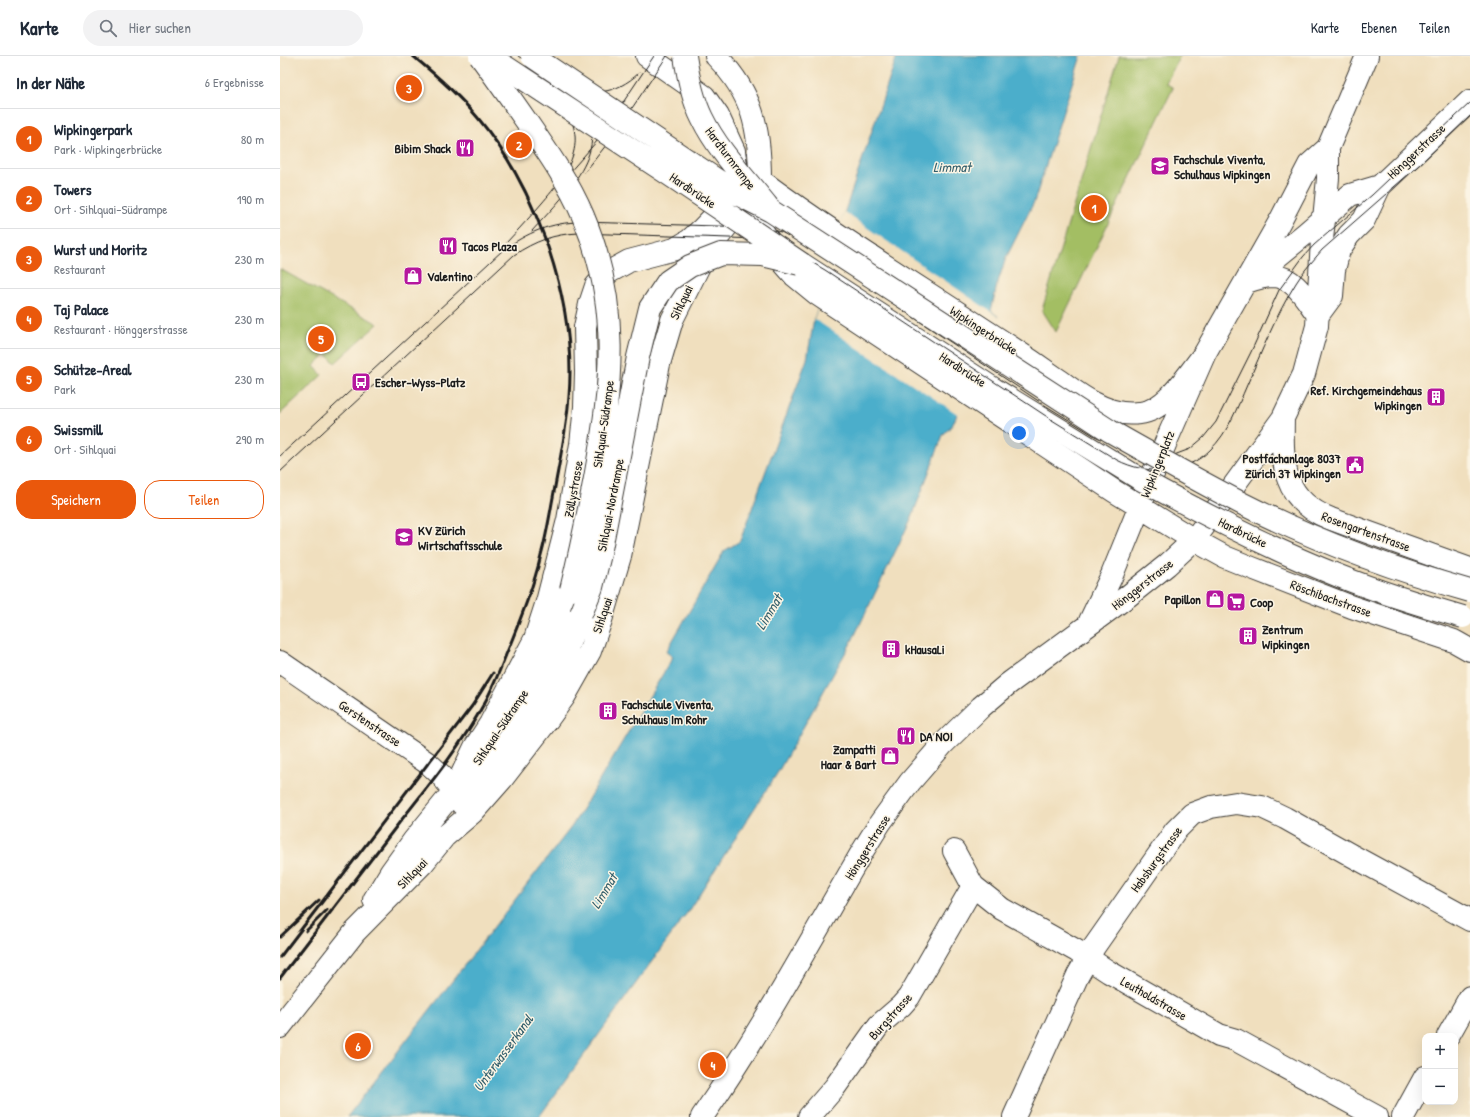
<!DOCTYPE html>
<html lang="de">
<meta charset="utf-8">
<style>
:root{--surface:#fff;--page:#f2f2f3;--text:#1f2937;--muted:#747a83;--line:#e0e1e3;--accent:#ea580c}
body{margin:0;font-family:"Patrick Hand",sans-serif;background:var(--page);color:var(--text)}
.controls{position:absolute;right:12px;bottom:12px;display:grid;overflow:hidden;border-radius:8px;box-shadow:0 4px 16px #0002}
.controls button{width:36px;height:36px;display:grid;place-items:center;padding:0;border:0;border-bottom:1px solid var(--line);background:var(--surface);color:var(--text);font:20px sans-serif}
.you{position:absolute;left:739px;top:377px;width:14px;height:14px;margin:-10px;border:3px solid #fff;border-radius:50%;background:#1a73e8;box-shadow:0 0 0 6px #1a73e833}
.badge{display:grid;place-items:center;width:26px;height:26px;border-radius:50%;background:var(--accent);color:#fff;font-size:13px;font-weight:700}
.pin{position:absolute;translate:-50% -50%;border:2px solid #fff;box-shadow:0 1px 4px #0006}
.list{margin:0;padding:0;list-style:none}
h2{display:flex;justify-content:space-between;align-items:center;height:52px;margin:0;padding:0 16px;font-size:17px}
h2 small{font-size:13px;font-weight:400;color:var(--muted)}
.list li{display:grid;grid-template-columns:26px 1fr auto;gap:12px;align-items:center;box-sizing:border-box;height:60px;padding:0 16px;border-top:1px solid var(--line)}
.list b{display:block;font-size:15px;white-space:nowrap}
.list p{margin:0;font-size:13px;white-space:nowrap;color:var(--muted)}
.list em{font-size:13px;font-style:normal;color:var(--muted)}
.actions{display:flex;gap:8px;padding:12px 16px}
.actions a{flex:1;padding:9px 0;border:1px solid var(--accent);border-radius:16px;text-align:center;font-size:14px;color:var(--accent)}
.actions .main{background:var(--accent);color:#fff}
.icon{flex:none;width:22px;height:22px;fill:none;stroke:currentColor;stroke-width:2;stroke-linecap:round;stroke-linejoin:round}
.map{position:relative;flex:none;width:1190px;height:1061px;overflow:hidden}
header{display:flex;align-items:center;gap:24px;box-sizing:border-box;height:56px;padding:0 20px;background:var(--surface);border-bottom:1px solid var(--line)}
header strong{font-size:19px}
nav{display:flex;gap:22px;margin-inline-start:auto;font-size:14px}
.search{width:280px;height:36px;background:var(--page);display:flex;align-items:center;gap:10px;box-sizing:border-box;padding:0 14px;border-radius:22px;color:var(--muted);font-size:15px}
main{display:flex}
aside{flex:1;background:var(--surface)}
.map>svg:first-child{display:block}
</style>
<header>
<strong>Karte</strong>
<div class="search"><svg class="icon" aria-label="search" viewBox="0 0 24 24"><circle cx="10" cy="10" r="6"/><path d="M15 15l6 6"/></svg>Hier suchen</div>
<nav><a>Karte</a><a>Ebenen</a><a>Teilen</a></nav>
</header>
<main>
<aside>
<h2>In der Nähe<small>6 Ergebnisse</small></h2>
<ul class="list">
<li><span class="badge">1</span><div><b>Wipkingerpark</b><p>Park · Wipkingerbrücke</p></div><em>80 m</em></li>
<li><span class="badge">2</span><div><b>Towers</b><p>Ort · Sihlquai-Südrampe</p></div><em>190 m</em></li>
<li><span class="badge">3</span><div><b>Wurst und Moritz</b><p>Restaurant</p></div><em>230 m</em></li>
<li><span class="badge">4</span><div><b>Taj Palace</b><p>Restaurant · Hönggerstrasse</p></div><em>230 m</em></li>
<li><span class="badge">5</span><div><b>Schütze-Areal</b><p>Park</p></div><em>230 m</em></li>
<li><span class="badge">6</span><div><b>Swissmill</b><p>Ort · Sihlquai</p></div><em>290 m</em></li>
</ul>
<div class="actions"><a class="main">Speichern</a><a>Teilen</a></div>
</aside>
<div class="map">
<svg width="1190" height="1061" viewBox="0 0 1190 1061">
<rect width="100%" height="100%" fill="#fcf5e5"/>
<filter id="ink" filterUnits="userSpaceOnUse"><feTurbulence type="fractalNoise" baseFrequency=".025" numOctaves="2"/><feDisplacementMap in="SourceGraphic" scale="8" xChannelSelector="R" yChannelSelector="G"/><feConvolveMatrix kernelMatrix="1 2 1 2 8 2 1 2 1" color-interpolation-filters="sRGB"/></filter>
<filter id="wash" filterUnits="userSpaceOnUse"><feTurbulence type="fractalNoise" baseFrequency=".012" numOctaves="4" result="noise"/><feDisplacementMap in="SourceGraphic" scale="16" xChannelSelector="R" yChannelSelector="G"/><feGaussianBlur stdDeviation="0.9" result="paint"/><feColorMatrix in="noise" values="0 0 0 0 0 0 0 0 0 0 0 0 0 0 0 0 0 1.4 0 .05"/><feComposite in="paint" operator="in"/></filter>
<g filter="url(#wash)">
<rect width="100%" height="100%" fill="#f0dfbe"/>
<path fill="#a3be64" stroke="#606d40" d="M839 0H900L886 27 893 32 776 276 762 254Z
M0 213 98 268 55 307 46 298 34 310 42 319 0 358Z"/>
<path fill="#4caecb" stroke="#346574" d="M617 0H801L754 146 726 202 717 229 711 255 719 261 673 368 663 379 632 461 572 585 498 716 407 857 259 1061H67L292 770 393 601 386 596 444 495 460 485 527 303 534 263 538 251 535 244Z"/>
<path fill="#f0dfbe" d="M564 156 720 262 679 359 534 263 538 251 536 237 554 180H556Z"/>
</g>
<g filter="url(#ink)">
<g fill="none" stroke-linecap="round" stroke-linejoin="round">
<g stroke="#3c3934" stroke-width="24">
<path id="street" d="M966 226 1025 178 1070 139 1100 130
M1038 259 1052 240 1054 214 1059 194 1069 179 1084 164 1100 130 1190 45
M0 606 149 708 161 719 174 735
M674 795 693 830 722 853 797 895 829 916 939 979 956 984 1097 1061
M1168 980 1190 941
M529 1061 555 1031 599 969 621 950 629 941 693 830
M734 1061 798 919 814 891 895 775 912 758 931 751 956 747 982 751 1005 762 1069 798 1190 864
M1123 1061 1145 1021"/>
</g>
<g stroke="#3c3934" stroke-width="24">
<path id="secondary" d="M367 0 424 40 438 60 454 95 459 129 465 147 501 204 515 220 537 238 834 435 914 484 945 501 972 512 1072 551 1174 585 1190 594
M436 0C473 38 480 72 480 124
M966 226C975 223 985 220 994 220 1015 221 1027 245 1038 259
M1003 362C1002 409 1002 444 1051 463L1190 513
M810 565 832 519 888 381 925 297 1000 165 1029 109 1048 92 1087 0
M241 639 262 604 291 534
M174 735 195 691 210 668 255 583 267 546 288 464 301 388 305 351 306 316 305 271 310 248 316 230 329 216 349 205 395 193 410 184 421 174 446 148 459 129 466 123 472 121 480 124C552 177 628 224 703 273 728 289 752 305 776 322 788 330 800 340 814 347 828 355 844 359 860 357 886 355 909 317 925 297
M182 748 258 643 281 606 301 558
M94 844 111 816 134 784 183 724
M0 971 75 876 143 807 164 781 192 757 222 723 263 670 284 641 310 595 321 564 340 500 379 308 392 264 426 196 459 155
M422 1061C481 976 530 885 582 796L600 767 630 726 663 688 701 651 728 628 848 540 887 509 914 484 1003 362 1024 318 1037 270 1042 184 1048 122V92"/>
</g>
<g stroke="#3c3934" stroke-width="24">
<path id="primary" d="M522 208 714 333 860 423"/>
</g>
<use href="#street" stroke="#fff" stroke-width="22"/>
<use href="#secondary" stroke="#fff" stroke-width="22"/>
<use href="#primary" stroke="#fff" stroke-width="22"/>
<path stroke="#1c1c1c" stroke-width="1" d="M221 0 251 21
M238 0C258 13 281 26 297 44 339 91 282 141 252 175
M282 28C311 41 335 39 359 17
M277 39C299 54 321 56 345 45
M305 116 334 79 387 0
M288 118 318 84 374 0
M227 186C239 173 250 161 262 147 288 117 311 85 281 47 272 36 258 27 246 17
M0 400 223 194C247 177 271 166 301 166L472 171 485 172 501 176 524 188 763 348 815 380 841 393 855 399 880 402 894 399 910 393 923 382 936 366 971 296 999 234 1023 201 1034 189 1092 139 1190 47
M0 416 234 199C255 185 274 178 299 177L479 183 504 190 545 214 772 364 837 404C866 419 905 419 930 394 948 377 957 352 967 329 982 295 996 259 1016 227 1023 215 1033 205 1042 194L1138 110 1190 60"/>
<path stroke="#1c1c1c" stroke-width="3" d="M26 875 47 854
M0 881 39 844
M0 901 192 650 213 617
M0 922C40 870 79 819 119 767 150 728 181 690 205 646 215 628 222 608 230 589 242 559 254 529 261 499 267 478 270 457 274 436 281 397 290 357 290 316 290 230 253 128 198 62 179 39 156 19 133 0"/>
<g stroke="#3c3934" stroke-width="24" stroke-linecap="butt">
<path id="secondary-bridge" d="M200 0C217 23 233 46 249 69 269 98 289 127 303 160 341 250 332 328 315 422 308 459 300 497 291 534
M301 558 312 531 320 498 358 301 370 252 388 225 410 210 441 198 483 199 520 208"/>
</g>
<g stroke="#3c3934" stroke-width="24" stroke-linecap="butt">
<path id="primary-bridge" d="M209 0 390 119 522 208
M252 0 459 139 491 155 830 375C874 400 918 425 963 448 1036 485 1112 513 1190 535
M405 0C408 20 413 44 422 62 438 95 466 123 488 151
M860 423C925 459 991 493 1059 520 1099 536 1141 549 1183 561"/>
</g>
<use href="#secondary-bridge" stroke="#fff" stroke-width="22"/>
<use href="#primary-bridge" stroke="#fff" stroke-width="22"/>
</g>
</g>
<defs>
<g id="restaurant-square" transform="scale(1)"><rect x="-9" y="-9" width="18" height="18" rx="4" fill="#b5179e" stroke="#fcf5e5"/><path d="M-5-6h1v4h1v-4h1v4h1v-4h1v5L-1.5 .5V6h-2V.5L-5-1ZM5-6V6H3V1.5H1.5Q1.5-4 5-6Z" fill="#fff"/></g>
<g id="school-square" transform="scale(1)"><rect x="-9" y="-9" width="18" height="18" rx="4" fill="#b5179e" stroke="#fcf5e5"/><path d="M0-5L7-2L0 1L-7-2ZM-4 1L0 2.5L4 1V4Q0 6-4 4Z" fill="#fff"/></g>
<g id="shop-square" transform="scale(1)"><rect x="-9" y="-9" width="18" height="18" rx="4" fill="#b5179e" stroke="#fcf5e5"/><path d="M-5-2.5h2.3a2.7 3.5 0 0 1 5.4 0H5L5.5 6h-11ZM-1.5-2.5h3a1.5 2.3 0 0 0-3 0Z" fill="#fff"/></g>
<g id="bus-square" transform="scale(1)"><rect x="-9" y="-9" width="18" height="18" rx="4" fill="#b5179e" stroke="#fcf5e5"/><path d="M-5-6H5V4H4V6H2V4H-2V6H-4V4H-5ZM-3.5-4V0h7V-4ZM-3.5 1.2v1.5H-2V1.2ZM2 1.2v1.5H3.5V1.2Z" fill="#fff"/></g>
<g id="building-square" transform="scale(1)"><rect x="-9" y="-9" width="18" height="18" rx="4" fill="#b5179e" stroke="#fcf5e5"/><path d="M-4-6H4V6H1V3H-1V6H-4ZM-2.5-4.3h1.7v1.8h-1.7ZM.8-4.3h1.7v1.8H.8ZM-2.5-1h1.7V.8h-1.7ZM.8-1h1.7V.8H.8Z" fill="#fff"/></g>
<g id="civic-square" transform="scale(1)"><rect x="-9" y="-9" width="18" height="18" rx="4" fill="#b5179e" stroke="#fcf5e5"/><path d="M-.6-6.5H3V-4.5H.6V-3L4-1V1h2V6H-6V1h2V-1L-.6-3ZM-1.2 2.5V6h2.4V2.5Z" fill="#fff"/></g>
<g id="university-square" transform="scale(1)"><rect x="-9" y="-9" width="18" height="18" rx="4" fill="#b5179e" stroke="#fcf5e5"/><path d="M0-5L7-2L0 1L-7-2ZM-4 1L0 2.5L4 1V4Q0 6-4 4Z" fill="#fff"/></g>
<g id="supermarket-square" transform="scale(1)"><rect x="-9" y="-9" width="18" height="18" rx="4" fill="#b5179e" stroke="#fcf5e5"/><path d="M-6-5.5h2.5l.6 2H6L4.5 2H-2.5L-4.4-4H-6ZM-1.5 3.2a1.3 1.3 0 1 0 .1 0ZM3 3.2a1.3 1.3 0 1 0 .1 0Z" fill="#fff"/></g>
</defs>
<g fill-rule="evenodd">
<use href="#restaurant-square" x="185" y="92"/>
<use href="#school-square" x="880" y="110"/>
<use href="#restaurant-square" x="168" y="190"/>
<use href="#shop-square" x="133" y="220"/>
<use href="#bus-square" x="81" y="326"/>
<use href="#building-square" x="1156" y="341"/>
<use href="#civic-square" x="1075" y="409"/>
<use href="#university-square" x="124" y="481"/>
<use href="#shop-square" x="935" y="543"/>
<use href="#supermarket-square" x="956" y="546"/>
<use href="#building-square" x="968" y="580"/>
<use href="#building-square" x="611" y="593"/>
<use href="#building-square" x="328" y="655"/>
<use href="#restaurant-square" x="626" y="680"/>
<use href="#shop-square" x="610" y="700"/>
</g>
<g text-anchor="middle" stroke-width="3" stroke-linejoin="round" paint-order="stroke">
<g font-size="13" font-weight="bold" fill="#1c1c1c" stroke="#fcf5e5" text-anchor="start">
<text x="171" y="97" text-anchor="end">Bibim Shack</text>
<text x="894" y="108">Fachschule Viventa,<tspan x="894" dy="15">Schulhaus Wipkingen</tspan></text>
<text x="182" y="195">Tacos Plaza</text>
<text x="147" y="225">Valentino</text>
<text x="95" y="331">Escher-Wyss-Platz</text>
<text x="1142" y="339" text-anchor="end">Ref. Kirchgemeindehaus<tspan x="1142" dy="15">Wipkingen</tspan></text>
<text x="1061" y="407" text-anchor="end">Postfachanlage 8037<tspan x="1061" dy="15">Zürich 37 Wipkingen</tspan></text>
<text x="138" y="479">KV Zürich<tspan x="138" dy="15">Wirtschaftsschule</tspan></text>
<text x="921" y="548" text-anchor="end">Papillon</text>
<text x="970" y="551">Coop</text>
<text x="982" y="578">Zentrum<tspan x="982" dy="15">Wipkingen</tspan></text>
<text x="625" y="598">kHausaLi</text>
<text x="342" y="653">Fachschule Viventa,<tspan x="342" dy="15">Schulhaus Im Rohr</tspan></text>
<text x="640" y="685">DA NOI</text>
<text x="596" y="698" text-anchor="end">Zampatti<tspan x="596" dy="15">Haar &amp; Bart</tspan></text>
</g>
<g font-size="13" fill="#1c1c1c" stroke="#fcf5e5">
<text transform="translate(1136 95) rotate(-43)" y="5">Hönggerstrasse</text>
<text transform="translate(451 102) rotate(53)" y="5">Hardturmrampe</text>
<text transform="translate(413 134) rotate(34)" y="5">Hardbrücke</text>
<text transform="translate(401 246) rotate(-64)" y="5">Sihlquai</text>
<text transform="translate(704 274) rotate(33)" y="5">Wipkingerbrücke</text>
<text transform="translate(683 313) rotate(33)" y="5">Hardbrücke</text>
<text transform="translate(323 368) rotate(-82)" y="5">Sihlquai-Südrampe</text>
<text transform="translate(877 408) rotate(-68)" y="5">Wipkingerplatz</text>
<text transform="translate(293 433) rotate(-80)" y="5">Zöllystrasse</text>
<text transform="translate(330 449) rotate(-79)" y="5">Sihlquai-Nordrampe</text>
<text transform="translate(1086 475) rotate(20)" y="5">Rosengartenstrasse</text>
<text transform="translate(963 476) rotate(26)" y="5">Hardbrücke</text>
<text transform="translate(862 528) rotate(-38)" y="5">Hönggerstrasse</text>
<text transform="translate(1051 542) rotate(20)" y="5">Röschibachstrasse</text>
<text transform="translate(322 559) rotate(-71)" y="5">Sihlquai</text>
<text transform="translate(90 667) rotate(34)" y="5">Gerstenstrasse</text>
<text transform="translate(220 671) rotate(-56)" y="5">Sihlquai-Südrampe</text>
<text transform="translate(587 791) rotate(-58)" y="5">Hönggerstrasse</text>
<text transform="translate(876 803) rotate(-54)" y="5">Habsburgstrasse</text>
<text transform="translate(132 817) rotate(-46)" y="5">Sihlquai</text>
<text transform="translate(874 942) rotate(30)" y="5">Leutholdstrasse</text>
<text transform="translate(610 960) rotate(-48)" y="5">Burgstrasse</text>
</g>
<g font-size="14" font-style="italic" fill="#325e6b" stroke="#fcf5e5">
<text x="672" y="116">Limmat</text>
<text transform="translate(489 556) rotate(-59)" y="5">Limmat</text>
<text transform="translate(324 835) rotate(-59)" y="5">Limmat</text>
<text transform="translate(223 997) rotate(-54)" y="5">Unterwasserkanal</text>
</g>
</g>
</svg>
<div class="controls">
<button>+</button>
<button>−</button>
</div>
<div class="you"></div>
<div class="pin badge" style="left:814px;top:152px">1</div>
<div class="pin badge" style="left:239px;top:89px">2</div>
<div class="pin badge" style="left:129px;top:32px">3</div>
<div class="pin badge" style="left:433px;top:1009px">4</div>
<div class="pin badge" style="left:41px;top:283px">5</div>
<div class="pin badge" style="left:78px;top:990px">6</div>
</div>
</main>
